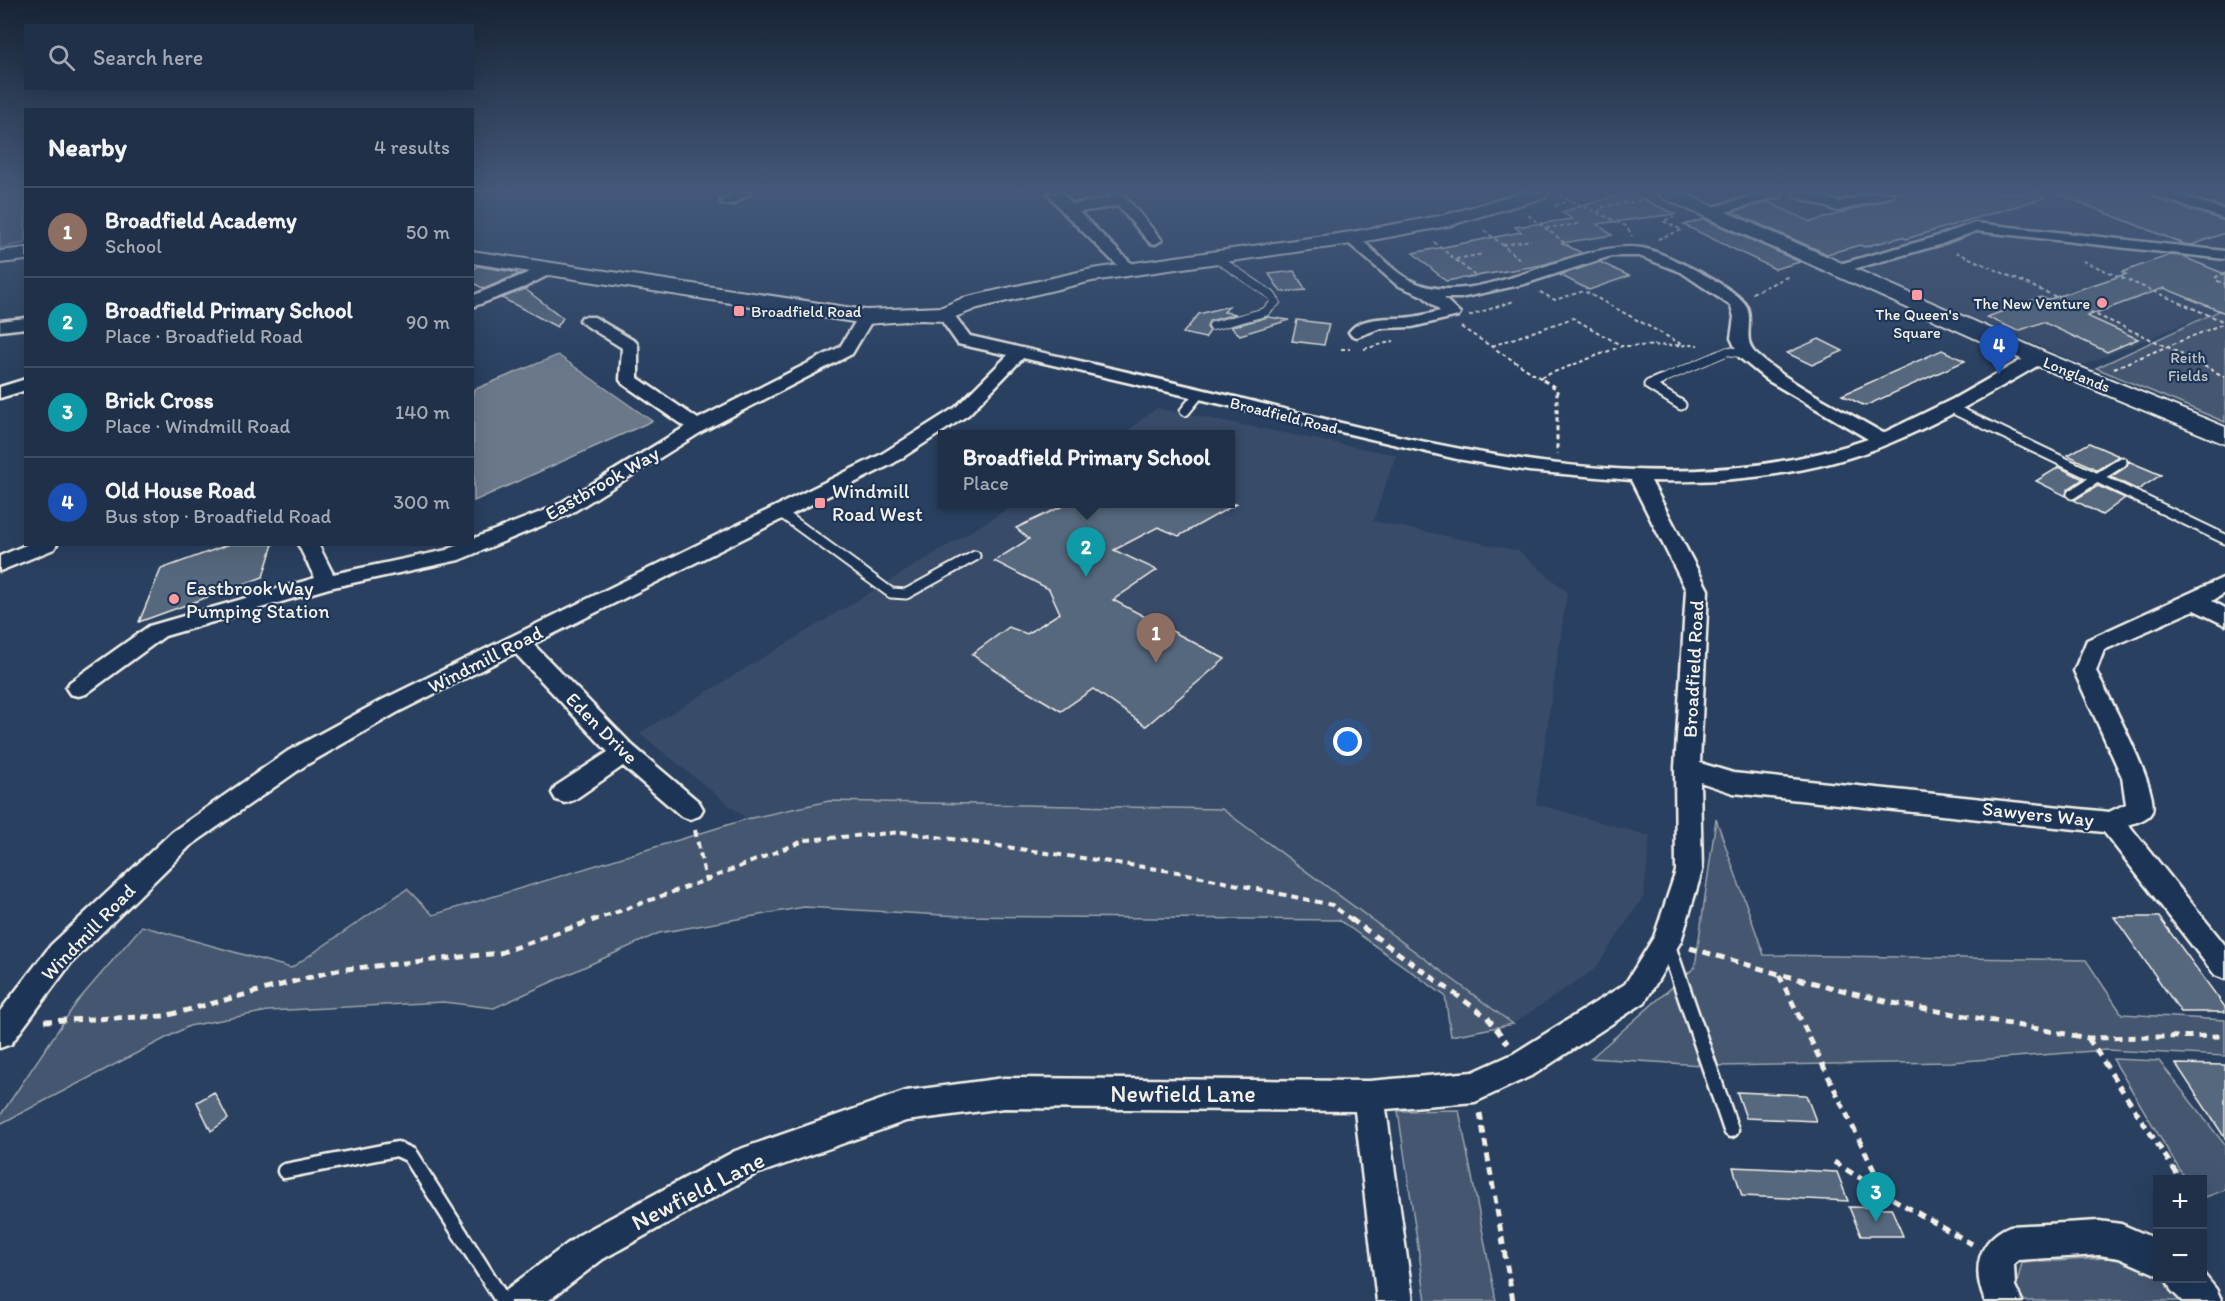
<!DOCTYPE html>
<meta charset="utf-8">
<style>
:root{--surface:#203048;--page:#2d3c52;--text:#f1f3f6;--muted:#a2a9b4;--line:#3d4b60;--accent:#8bbbb9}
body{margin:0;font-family:Itim,sans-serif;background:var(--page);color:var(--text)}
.controls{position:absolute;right:18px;bottom:18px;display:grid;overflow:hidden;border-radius:0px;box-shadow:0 6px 24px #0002}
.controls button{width:54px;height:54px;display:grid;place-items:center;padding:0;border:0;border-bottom:2px solid var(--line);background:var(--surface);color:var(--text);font:30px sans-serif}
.you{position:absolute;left:1348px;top:742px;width:21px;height:21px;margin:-15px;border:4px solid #fff;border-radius:50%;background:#1a73e8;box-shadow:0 0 0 9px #1a73e833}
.badge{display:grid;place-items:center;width:39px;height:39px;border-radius:50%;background:var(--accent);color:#fff;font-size:20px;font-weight:700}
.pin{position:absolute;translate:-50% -50px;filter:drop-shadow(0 2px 3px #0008)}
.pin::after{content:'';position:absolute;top:32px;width:21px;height:18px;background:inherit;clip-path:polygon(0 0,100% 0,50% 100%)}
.popup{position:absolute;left:938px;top:430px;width:297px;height:78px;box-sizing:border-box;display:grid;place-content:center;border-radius:0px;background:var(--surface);filter:drop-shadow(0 2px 4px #0005);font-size:20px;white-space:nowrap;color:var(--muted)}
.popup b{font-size:22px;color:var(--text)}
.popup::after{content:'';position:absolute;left:50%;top:100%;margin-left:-12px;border:12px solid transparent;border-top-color:var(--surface)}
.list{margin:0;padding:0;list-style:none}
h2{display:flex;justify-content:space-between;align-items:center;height:78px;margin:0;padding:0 24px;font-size:26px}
h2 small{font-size:20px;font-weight:400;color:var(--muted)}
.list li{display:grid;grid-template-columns:39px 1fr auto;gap:18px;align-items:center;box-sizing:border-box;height:90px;padding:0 24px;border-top:2px solid var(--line)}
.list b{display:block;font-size:22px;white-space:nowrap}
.list p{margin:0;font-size:20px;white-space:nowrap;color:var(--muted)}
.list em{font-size:20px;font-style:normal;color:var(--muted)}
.icon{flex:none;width:33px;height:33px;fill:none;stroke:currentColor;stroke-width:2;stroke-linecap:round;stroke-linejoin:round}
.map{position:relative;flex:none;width:2225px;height:1301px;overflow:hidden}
.search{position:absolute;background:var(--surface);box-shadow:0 6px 24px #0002;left:24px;top:24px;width:450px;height:66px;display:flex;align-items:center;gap:15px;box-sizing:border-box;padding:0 21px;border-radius:0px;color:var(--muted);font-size:22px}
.panel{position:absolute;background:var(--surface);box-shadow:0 6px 24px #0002;left:24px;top:108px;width:450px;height:438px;border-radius:0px}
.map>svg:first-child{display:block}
</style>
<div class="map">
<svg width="2225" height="1301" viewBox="0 0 2225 1301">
<rect width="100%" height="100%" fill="#2a4060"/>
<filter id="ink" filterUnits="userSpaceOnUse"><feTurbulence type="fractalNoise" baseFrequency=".0167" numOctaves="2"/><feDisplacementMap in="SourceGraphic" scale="12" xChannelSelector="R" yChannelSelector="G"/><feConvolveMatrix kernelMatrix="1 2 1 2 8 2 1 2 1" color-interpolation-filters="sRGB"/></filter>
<g filter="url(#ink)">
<path fill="#374c69" d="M1796 193H2147L2225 223V307L2084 365 1726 212Z
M1157 408 1396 455 1373 521 1519 551 1567 592 1536 804 1650 836 1644 896 1595 969 1513 1024 1222 809 829 801 747 819 639 733 1016 504H1230V434H1123Z"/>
<path fill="#445771" stroke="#9ca4ac" stroke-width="1.5" d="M0 193H25V243L0 248Z
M2225 308V422L2096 368Z
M829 801 1222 809 1513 1024 1451 1036 1445 996 1339 920 960 916 804 907 659 933 494 1008 443 1002 268 1011 189 1026 0 1124V1116L77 1002 142 926 291 968 407 889 433 915 747 819Z
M1716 819 1764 955 2086 960 2122 1014 2225 1020V1056L2107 1050 1951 1062 1718 1066 1591 1058 1695 967Z
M2113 1059 2159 1061 2225 1145V1190L2203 1198 2202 1180 2185 1179Z
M1459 1110 1496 1301H1426L1398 1111Z
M2122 1257 2157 1274 2158 1278 2162 1279 2184 1301H2017L2014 1294 2022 1263Z"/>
<path fill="#6a788a" stroke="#a1a8b0" stroke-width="1.5" d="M558 355 652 421 474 501 473 390Z"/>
<path fill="#56677d" stroke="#f4f1e8" stroke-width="1.5" d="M1625 193H1630L1675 214 1597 224 1612 235 1562 243 1582 253 1542 265 1446 281 1413 253 1521 232 1515 227 1572 219 1562 212Z
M1896 193H2043V198L1906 239 1902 237 1864 247 1860 245 1827 254 1732 212 1768 202 1811 222 1893 198Z
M2056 193H2152L2155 198 2225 221V233L2192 245 2184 244Z
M2179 193H2225V208Z
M1704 219 1800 262 1775 269 1684 225Z
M2170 255 2181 256 2225 274V313L2164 288 2087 316 2138 339 2107 352 2043 322 2018 331 1987 317 2041 297 2047 300 2126 274 2122 272Z
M1600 262 1629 276 1589 290 1560 275Z
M477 266 514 272 519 274 484 289 472 282V272Z
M1294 271 1306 290 1281 292 1269 274Z
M525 289 563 318 557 327 502 298Z
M1229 306 1224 312 1236 314 1209 321 1207 327 1210 331 1205 338 1183 333 1199 314Z
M1268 317 1289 320 1240 335 1231 327Z
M1297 320 1329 324 1324 345 1292 341Z
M1819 339 1843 351 1812 365 1787 353Z
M1942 350 1965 361 1865 406 1842 395Z
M2089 443 2119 456 2097 470 2068 455Z
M2129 461H2128L2161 475 2138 490 2111 477 2126 467Z
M2059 467 2083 479 2068 489 2066 496 2036 481Z
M2098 486 2125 498 2102 515 2074 500Z
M1067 504H1236L1179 536 1158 527 1114 550 1157 570 1113 600 1225 659 1146 726 1093 689 1061 711 1014 683 972 654 1009 627 1027 634 1060 613 1049 589 994 561 1029 539 1016 528Z
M230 544H273L263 577 139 622 161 569Z
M2114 917H2159L2225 1007V1012H2181Z
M2176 1064 2225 1065V1138Z
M214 1092 228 1119 211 1131 197 1102Z
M1737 1092 1806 1095 1816 1121 1746 1118Z
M1733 1167 1837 1172 1848 1201 1742 1196Z
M1849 1207 1891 1208 1903 1236H1861Z"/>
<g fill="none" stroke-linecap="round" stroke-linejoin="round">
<g stroke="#f4f1e8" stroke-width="10">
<path id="lane-far2" d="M1213 326 1265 312 1276 302 1271 295 1215 257
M1658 381 1728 351 1746 354"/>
</g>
<g stroke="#f4f1e8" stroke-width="13">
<path id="lane-far1" d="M1661 380 1649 385 1681 405
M1951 408 2225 539
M1185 411 1199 394
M2072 494 2122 462
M780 512 891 593 906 594 975 556"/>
</g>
<g stroke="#f4f1e8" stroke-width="19">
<path id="lane" d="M1667 943 1731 1130
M285 1171 397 1149 410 1155 503 1301"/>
</g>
<g stroke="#f4f1e8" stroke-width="5">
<path id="street" d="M734 193H750L733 204H723L721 201Z
M1048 193H1062L1072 204 1112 198 1108 193H1122L1162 240 1155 244 1150 243 1118 206 1079 212 1137 269 1129 274 1124 272 1063 212Z
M1763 193H1783L1781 196 1711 216 1704 212 1706 209Z
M1793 193H1812L1839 202 1874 193H1894L1892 196 1838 211 1795 196Z
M2154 193H2173L2225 210V219L2156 196Z
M1975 223 2225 251V259L1976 231 1939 245 1846 271H1836L1833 268 1836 265 1929 239Z
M1351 234 1356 235C1373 249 1389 268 1408 279 1473 316 1574 238 1642 248 1662 251 1740 289 1747 307 1753 323 1742 341 1756 354 1793 387 1841 408 1883 433L1953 399 2032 354H2044L2046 358 2044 362C1994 391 1944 421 1890 443 1817 474 1730 483 1651 481L1708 590 1700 763 1733 773 2109 812 2126 804 2122 777 2074 671 2087 640 2225 577V593L2212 601 2225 608V625L2194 610 2104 650 2096 671C2108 695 2159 790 2152 811 2149 819 2136 822 2129 825L2225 945V979L2215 975 2104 832 1733 793 1700 782 1702 871 1681 941 1645 1002 1535 1074 1475 1102 1386 1109 1413 1301H1377L1355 1111 1004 1108 906 1121 754 1175 603 1259 548 1301H501L507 1289 579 1235 735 1151 906 1091 1004 1078 1369 1081 1473 1072 1513 1054 1625 984 1654 937 1676 871 1675 768 1686 590 1631 480 1529 471 1457 459 1023 358 968 415 894 463 533 644 633 746 699 802 703 809 699 816 690 819 681 816 623 766 574 800 565 803 556 800 552 793 556 786 608 752 515 653 398 712 306 765 190 846 71 963 11 1044 0 1048V1011L51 945 172 832 288 751 382 700 880 455 956 407 1008 355 958 344 937 314 939 311H951L970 336C1061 357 1152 377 1243 399 1444 448 1665 509 1868 439L1767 380 1740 358 1731 338 1734 317 1731 306 1681 272 1639 256H1611L1524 284 1460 298H1444L1460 313 1458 316 1412 327 1381 328 1357 337 1351 335 1349 332C1363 314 1392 320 1412 317 1421 316 1431 313 1440 311L1423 296 1397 285 1346 241 1344 238 1346 235Z
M549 264 557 269 554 272 525 287 472 307V296Z
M866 312 874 317 852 354 703 431 570 514 459 560 329 588 165 636 86 694 78 696 70 694 66 688 70 682 149 626 315 578 298 544H318L333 574 447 550 459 544H472V539L556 506 685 427 623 384 620 380 622 348 582 323 580 320 582 317H594L636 342 638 346V378L698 419 840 347 860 314Z
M26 318V328L0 331V321Z
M26 379V390L0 398V387Z
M28 544H57L54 549 0 571V556Z
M2099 1221 2121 1224 2158 1240V1275L2119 1258 2099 1255 2018 1260 2014 1264 2015 1286 2022 1301H1985C1972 1270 1977 1240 2010 1226Z
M2202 1272 2216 1289 2222 1301H2182L2171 1290 2166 1278H2202Z"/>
</g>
<g stroke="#f4f1e8" stroke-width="4">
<path id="secondary" d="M1520 193H1549L1546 197 1448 226 1351 244 1092 281 978 308 945 321 920 320 866 324 472 263V251L866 310 942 307 963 298 1092 269 1351 232 1445 215Z
M1658 193H1683L2046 353 2225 427V444L2030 363 1661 197Z
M26 248V260L0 263V251Z"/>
</g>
<path stroke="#f4f1e8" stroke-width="2" stroke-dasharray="4 3" stroke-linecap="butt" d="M1559 195 1626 226 1632 236
M1555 206 1570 200
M1598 213 1602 207 1650 199
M1528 215 1569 246
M1546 228 1578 224
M1484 230 1522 261
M1658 239 1682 230 1663 221 1674 217
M1434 242 1474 275
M1503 245 1531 240
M1956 252 2168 347 2225 377
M1456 259 1483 254
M2083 261 2225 322
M2225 273 2216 277V280L2225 284
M1540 292 1555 300 1584 291 1683 345
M1752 293 1789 276
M1469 316 1514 301
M1461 327 1545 381
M1492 346 1573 318 1622 346
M1341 349H1350
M1364 349 1394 341
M2114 368 2225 323
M1541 377 1622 346 1698 345"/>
<path stroke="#f4f1e8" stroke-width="3" stroke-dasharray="5 4" stroke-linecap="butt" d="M1543 380 1557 389V454"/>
<path stroke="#f4f1e8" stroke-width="4" stroke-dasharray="7 5" stroke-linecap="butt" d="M695 830 706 880
M592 921 706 880 806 840 903 832 1178 872 1332 905 1353 921"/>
<path stroke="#f4f1e8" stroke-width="5" stroke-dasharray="8 6" stroke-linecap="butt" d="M1351 919 1487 1017 1508 1044
M1690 948 1779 974 1893 1003 2088 1038 2225 1036
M1779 975 1886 1195 1972 1244
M44 1021 165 1016 337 970 500 953 596 919
M2088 1038 2181 1180
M1480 1113 1513 1301
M1834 1162 1886 1194"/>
<use href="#lane-far2" stroke="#1d3557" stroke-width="8"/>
<use href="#lane-far1" stroke="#1d3557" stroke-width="9"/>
<use href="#lane" stroke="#1d3557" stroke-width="14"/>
<use href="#street" fill="#1d3557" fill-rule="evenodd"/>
<use href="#secondary" fill="#1d3557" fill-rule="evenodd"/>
</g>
</g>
<linearGradient id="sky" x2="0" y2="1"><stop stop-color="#172335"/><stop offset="0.51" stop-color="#44597a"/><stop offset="1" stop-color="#44597a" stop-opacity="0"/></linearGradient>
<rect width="2225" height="375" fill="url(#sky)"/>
<g fill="#ff9aa2" stroke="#1d3557" stroke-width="2">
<rect x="1911" y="289" width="12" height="12" rx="3"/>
<circle cx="2102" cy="303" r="6"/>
<rect x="733" y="305" width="12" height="12" rx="3"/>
<rect x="814" y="497" width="12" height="12" rx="3"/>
<circle cx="174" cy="599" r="6"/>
</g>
<g text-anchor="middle" stroke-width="4.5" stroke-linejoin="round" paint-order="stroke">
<g font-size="16" fill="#f4f1e8" stroke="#1d3557" text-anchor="end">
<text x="2090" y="309">The New Venture</text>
<text x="751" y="317" text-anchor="start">Broadfield Road</text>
<text x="1917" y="320" text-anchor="middle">The Queen's<tspan x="1917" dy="18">Square</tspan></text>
</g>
<g font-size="16" fill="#bfc3c4" stroke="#1d3557">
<text x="2188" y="363">Reith<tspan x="2188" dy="18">Fields</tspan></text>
</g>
<g font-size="16" fill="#f4f1e8" stroke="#1d3557">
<text transform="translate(2077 374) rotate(22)" y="6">Longlands</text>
<text transform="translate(1284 415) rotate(14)" y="6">Broadfield Road</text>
</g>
<g font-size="20" fill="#f4f1e8" stroke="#1d3557">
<text transform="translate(602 483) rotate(-30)" y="7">Eastbrook Way</text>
<text transform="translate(485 659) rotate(-27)" y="7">Windmill Road</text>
<text transform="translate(1693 669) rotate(-87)" y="7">Broadfield Road</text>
<text transform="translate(602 728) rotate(45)" y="7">Eden Drive</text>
<text transform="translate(2038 814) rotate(6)" y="7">Sawyers Way</text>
<text transform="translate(88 932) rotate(-46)" y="7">Windmill Road</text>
</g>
<g font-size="20" fill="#f4f1e8" stroke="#1d3557" text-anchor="start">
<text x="832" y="498">Windmill<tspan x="832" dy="23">Road West</tspan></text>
<text x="186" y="595">Eastbrook Way<tspan x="186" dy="23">Pumping Station</tspan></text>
</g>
<g font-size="24" fill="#f4f1e8" stroke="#1d3557">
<text x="1183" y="1102">Newfield Lane</text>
<text transform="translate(698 1191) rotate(-27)" y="8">Newfield Lane</text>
</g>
</g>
</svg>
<div class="controls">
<button>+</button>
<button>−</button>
</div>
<div class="you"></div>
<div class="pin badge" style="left:1156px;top:663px;background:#8d6e63">1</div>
<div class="pin badge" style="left:1086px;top:577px;background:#0f9aa8">2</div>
<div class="popup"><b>Broadfield Primary School</b>Place</div>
<div class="pin badge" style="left:1876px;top:1222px;background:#0f9aa8">3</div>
<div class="pin badge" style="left:1999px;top:375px;background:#1a4fb4">4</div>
<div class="search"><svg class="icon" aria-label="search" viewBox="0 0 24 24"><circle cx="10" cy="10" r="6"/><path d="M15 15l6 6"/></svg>Search here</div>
<section class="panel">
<h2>Nearby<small>4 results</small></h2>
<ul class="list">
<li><span class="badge" style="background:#8d6e63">1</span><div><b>Broadfield Academy</b><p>School</p></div><em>50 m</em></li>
<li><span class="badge" style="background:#0f9aa8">2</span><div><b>Broadfield Primary School</b><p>Place · Broadfield Road</p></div><em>90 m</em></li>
<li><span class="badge" style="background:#0f9aa8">3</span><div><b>Brick Cross</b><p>Place · Windmill Road</p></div><em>140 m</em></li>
<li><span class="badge" style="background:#1a4fb4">4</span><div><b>Old House Road</b><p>Bus stop · Broadfield Road</p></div><em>300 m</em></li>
</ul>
</section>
</div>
